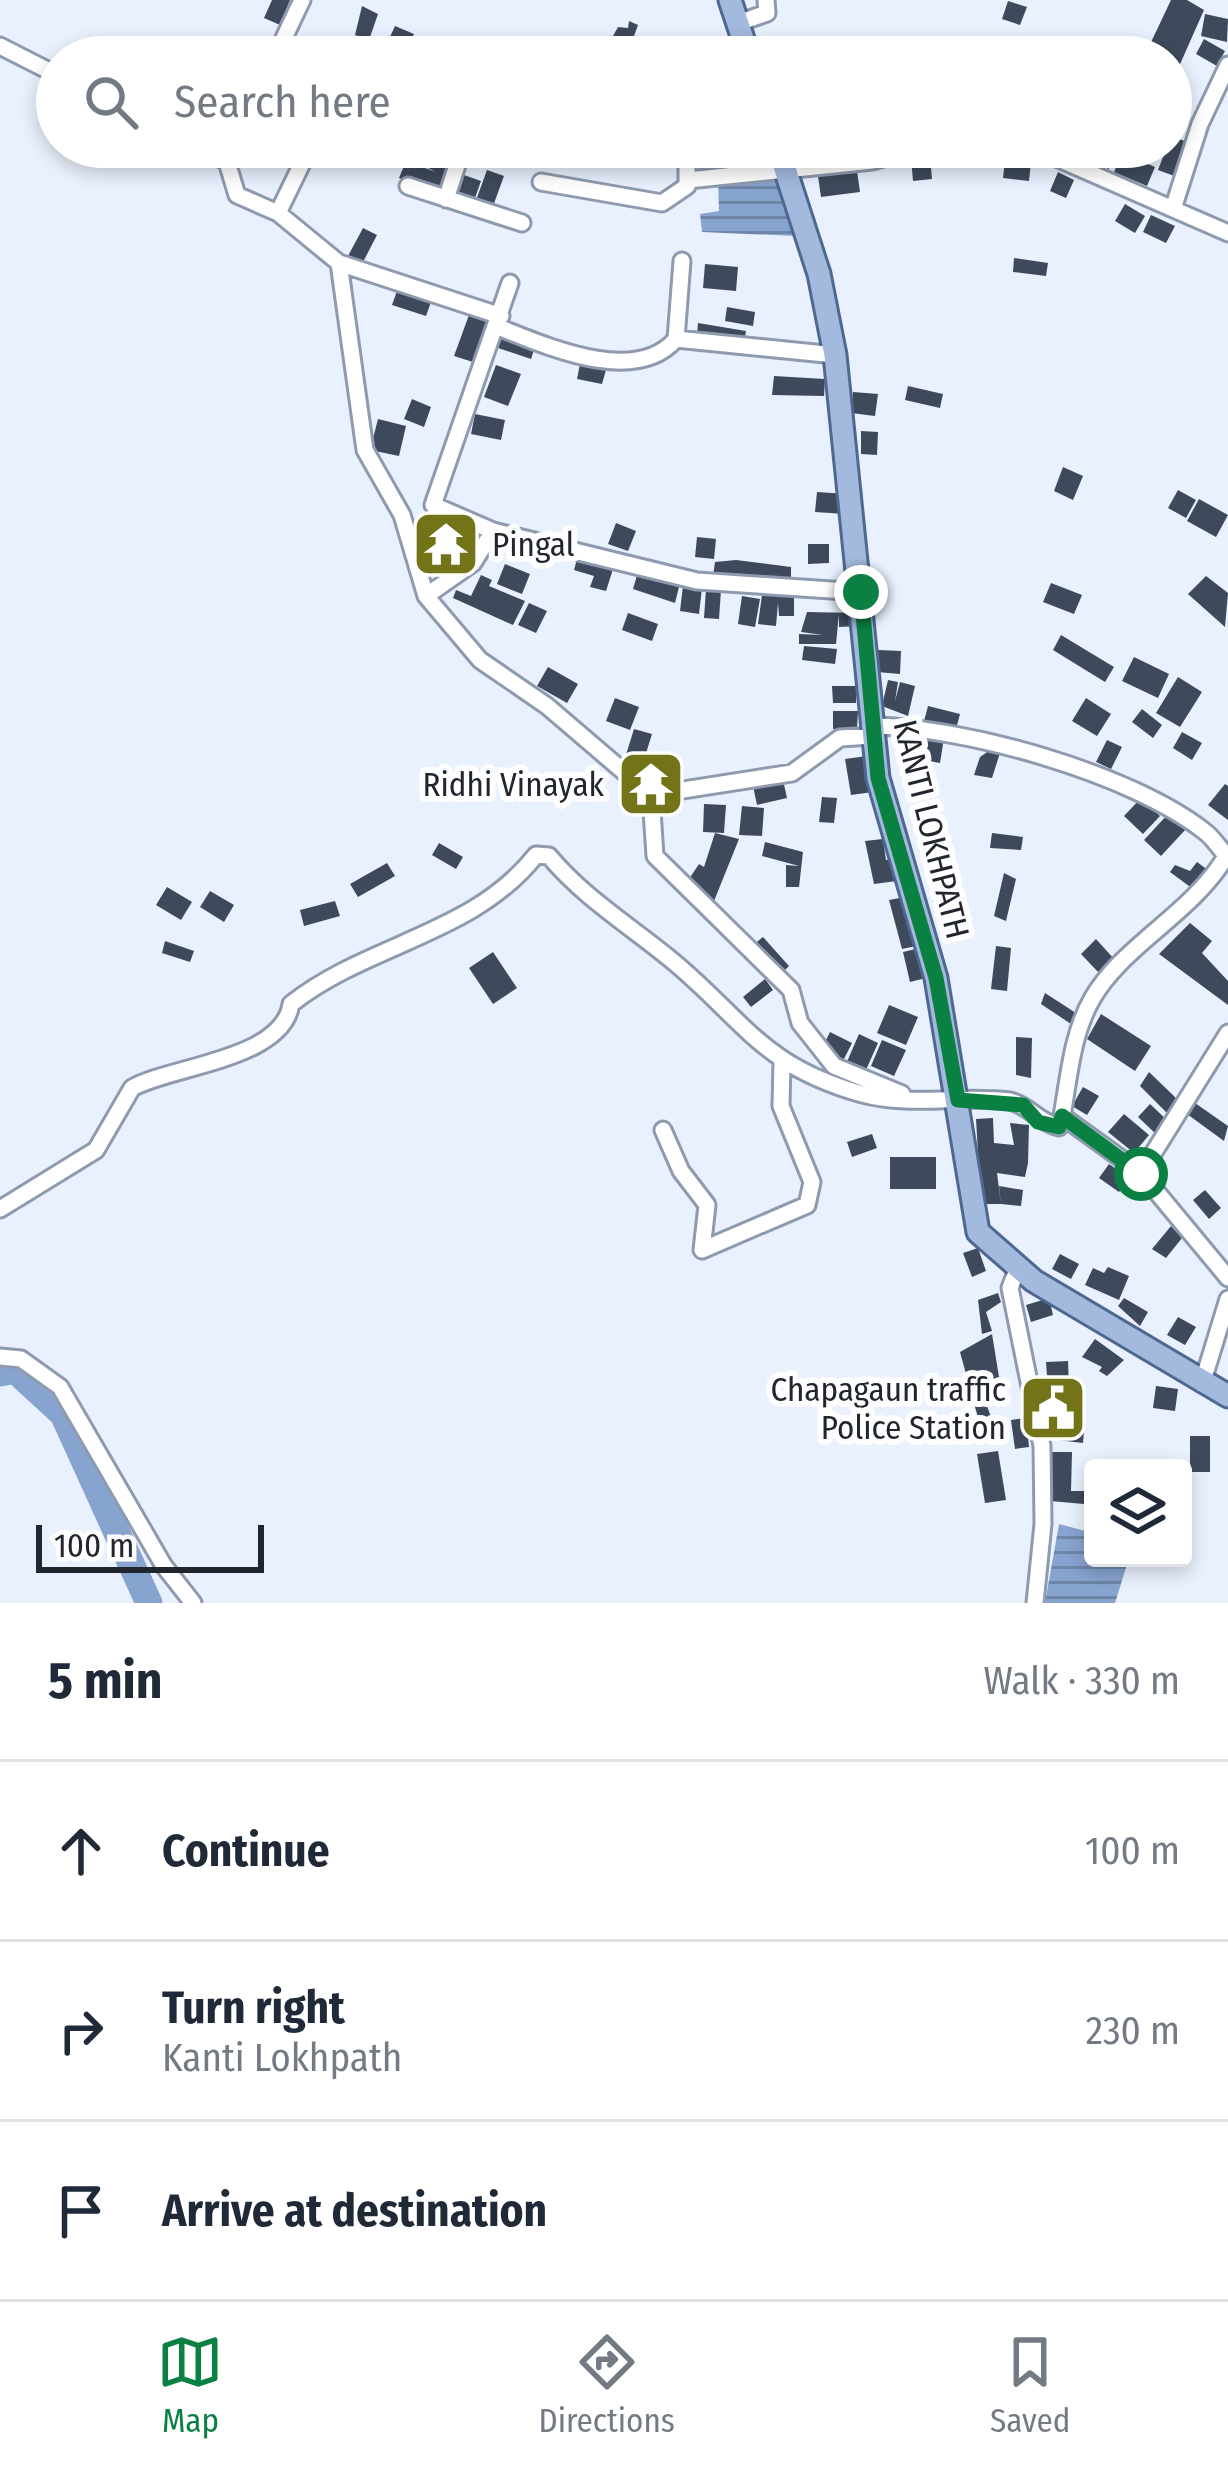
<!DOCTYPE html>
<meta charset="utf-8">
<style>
:root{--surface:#fff;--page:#f6f6f7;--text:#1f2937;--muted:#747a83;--line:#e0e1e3;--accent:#0b8043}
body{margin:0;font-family:"Fira Sans Condensed",sans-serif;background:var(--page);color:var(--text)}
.controls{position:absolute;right:36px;bottom:36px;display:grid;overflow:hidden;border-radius:12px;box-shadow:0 6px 18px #0003}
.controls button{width:108px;height:108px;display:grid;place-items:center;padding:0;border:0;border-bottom:3px solid var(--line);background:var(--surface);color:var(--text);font:60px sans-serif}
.scale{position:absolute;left:36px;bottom:30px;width:228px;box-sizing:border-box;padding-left:12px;border:6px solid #21262e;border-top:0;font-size:33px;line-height:42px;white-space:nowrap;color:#21262e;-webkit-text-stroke:9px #fefefe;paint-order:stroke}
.stop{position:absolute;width:36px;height:36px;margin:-27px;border:9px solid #0b8043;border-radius:50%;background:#fff}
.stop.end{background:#0b8043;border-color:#fff;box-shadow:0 3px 12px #0008}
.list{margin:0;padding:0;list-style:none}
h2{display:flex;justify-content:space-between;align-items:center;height:156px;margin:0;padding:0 48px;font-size:51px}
h2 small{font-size:39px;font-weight:400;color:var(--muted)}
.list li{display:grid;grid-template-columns:78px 1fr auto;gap:36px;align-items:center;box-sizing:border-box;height:180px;padding:0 48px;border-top:3px solid var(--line)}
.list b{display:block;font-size:45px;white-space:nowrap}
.list p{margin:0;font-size:39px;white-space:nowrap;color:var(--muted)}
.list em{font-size:39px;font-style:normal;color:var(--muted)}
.icon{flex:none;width:66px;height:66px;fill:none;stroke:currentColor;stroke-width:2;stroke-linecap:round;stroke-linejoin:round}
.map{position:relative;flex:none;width:1228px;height:1603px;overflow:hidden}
.search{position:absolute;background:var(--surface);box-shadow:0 6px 18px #0003;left:36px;right:36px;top:36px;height:132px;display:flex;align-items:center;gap:30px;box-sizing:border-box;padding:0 42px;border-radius:66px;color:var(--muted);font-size:45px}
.sheet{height:696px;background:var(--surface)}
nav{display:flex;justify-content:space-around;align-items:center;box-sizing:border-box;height:168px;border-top:3px solid var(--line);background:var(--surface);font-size:33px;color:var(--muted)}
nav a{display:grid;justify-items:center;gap:6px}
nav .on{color:var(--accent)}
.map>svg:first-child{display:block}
</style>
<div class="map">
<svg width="1228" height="1603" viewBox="0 0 1228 1603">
<defs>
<pattern id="water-rules" width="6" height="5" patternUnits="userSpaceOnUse" patternTransform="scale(3)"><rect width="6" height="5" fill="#87a3cf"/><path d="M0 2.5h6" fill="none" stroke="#6e85a8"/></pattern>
</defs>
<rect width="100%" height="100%" fill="#e9f1fe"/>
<path fill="url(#water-rules)" d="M776 175 796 236 702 232 700 214 719 211 718 180Z
M1059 1524 1093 1533V1558H1129L1115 1603H1045Z"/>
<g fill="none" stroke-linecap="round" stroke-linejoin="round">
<path stroke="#87a3cf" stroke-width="27" d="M0 1373 15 1370 63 1414 149 1603"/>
</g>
<path fill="#3e495b" d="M272 0H290L280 25 264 18Z
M1171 0H1187L1204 10 1177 71 1171 68V57H1144Z
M1008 1 1027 7 1020 25 1002 19Z
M362 6 378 14 369 40 355 35Z
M1205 14 1228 19 1227 42 1201 36Z
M629 21 638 25 629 50 616 54 611 52 613 36 618 27 628 28Z
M395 26 414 34 404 57 383 52Z
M1204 39 1225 51 1217 66 1196 54Z
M1171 136 1190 143 1177 177 1158 170Z
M1098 147 1117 148 1109 169 1092 162Z
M1006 150 1032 153 1029 181 1003 178Z
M1122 153 1155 167 1147 186 1114 172Z
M433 154 451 161 440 192 399 178 406 161 436 172 428 168Z
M930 157 932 179 913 181 911 158Z
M487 170 504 176 492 209 475 203Z
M857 171 860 192 821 197 818 176Z
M1058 172 1074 180 1066 198 1050 191Z
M464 175 481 181 474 201 457 195Z
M1125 204 1145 216 1135 233 1115 221Z
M1151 215 1175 226 1166 243 1143 232Z
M363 228 377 235 362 264 348 256Z
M1014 258 1048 263 1046 276 1013 272Z
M705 264 738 267 736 291 703 288Z
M397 291 431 302 426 316 392 305Z
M727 307 755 312 753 326 725 321Z
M469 315 492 322 479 364 454 356Z
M698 323 746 331 744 343 697 336Z
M503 333 536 344 531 359 498 348Z
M580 364 606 370 602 384 577 379Z
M496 365 521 374 508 406 484 397Z
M774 376 825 379 824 396 772 395Z
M908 386 943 394 940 408 905 400Z
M853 392 878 394 875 416 851 413Z
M412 399 431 407 424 427 404 419Z
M475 414 505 420 501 440 471 434Z
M378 419 406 426 399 456 370 450Z
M861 431 878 432 877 455 861 454Z
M1063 467 1083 476 1073 500 1054 491Z
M1178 490 1196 500 1186 518 1168 508Z
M817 492 847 494 845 514 815 512Z
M1199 499 1228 515 1216 537 1187 521Z
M616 523 636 531 628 551 608 544Z
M697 537 716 539 714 559 695 557Z
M808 544H829V563L808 564Z
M579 552 614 566 606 591 590 587 594 576 574 570Z
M736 560 791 567V583L713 576 715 562Z
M505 564 530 574 522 594 497 584Z
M638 572 680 583 675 603 633 589Z
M481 575 492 580 489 586 525 601 513 625 453 598 456 590 471 596Z
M1206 576 1228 593 1225 627 1188 594Z
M1051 583 1082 595 1074 614 1043 602Z
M683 586 702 588 699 614 680 611Z
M706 589 721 590 719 619 704 618Z
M762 595 794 597V616H779L778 603 776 626 758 624Z
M742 596 760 599 755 627 738 624Z
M529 603 547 611 536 633 518 625Z
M807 612 857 613 858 626 839 627V614L836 644H799V634L823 635 801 632Z
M628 613 658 624 652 641 622 630Z
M1061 635 1114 667 1105 682 1053 650Z
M804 646 837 649 835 664 802 660Z
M878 650 901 651 900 674 877 672Z
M1134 657 1169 674 1158 698 1122 681Z
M548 667 578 684 567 703 537 686Z
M1178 677 1202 692 1180 727 1156 713Z
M888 680 898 682 895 701 900 682 915 686 908 716 882 706Z
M832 686H856V703H833Z
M615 698 639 707 630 730 606 721Z
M1086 698 1111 714 1097 736 1072 721Z
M928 706 960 714 956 729 924 721Z
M1142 709 1162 725 1153 738 1132 722Z
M833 711H858L857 729H833Z
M634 729 652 734 643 763 625 758Z
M1182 732 1202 743 1192 760 1173 748Z
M921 735 944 738 940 763 917 759Z
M1107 740 1122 747 1111 769 1096 762Z
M990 750 1000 753 992 778 974 775 980 757Z
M867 756 873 792 851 795 845 759Z
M783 780 787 798 757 805 753 786Z
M1225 784 1228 786V820L1208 805Z
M822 797 837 798 834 823 819 822Z
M1141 798 1160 816 1143 834 1124 816Z
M704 804 726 805 724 833 703 832Z
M742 806 764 808 762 836 739 835Z
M1169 813 1186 829 1161 856 1144 840Z
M715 833 739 839 712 906 687 882 699 864 704 867Z
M992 833 1023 837 1021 850 990 848Z
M883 839 886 860 894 859 897 881 874 884 865 841Z
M765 842 803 852 799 887H786V865L799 866 762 856Z
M439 843 463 857 456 869 432 855Z
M1197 862 1212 873 1197 892 1170 872 1175 865 1190 871Z
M387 863 395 876 358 897 350 884Z
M1004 873 1016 879 1006 921 994 916Z
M167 887 192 902 181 920 156 905Z
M210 891 234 905 224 922 200 907Z
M905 897 916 946 902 949 889 900Z
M335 901 340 916 304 926 300 910Z
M1190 923 1212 941 1202 953 1228 981V1005L1159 954Z
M763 937 789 966 780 975 753 945Z
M1096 939 1115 960 1098 972 1081 954Z
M165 941 194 951 190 962 162 953Z
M996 946 1011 948 1007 991 991 989Z
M920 948 926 978 910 982 903 952Z
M493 952 517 988 493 1004 469 968Z
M765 979 773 990 751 1007 743 997Z
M1045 993 1079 1015 1071 1024 1041 1004Z
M889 1005 918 1017 906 1045 877 1033Z
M1101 1014 1151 1046 1135 1071 1087 1039Z
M830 1032 852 1043 843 1061 821 1050Z
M859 1034 878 1043 865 1072 846 1064Z
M1016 1037 1032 1038 1031 1078 1016 1075Z
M882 1040 906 1050 894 1076 871 1066Z
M1149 1072 1177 1099 1167 1113 1140 1086Z
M1083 1087 1099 1096 1087 1115 1072 1106Z
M1195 1103 1228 1126 1224 1141 1187 1114Z
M1150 1104 1168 1121 1156 1134 1138 1117Z
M1124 1114 1149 1135 1134 1153 1108 1132Z
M993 1118 994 1143 1014 1145 1010 1123 1029 1125 1028 1163 1025 1177 997 1173 1001 1204H981L976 1119Z
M872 1134 877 1148 852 1157 847 1142Z
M890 1157H936V1189H890Z
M1109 1164 1129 1178 1119 1192 1099 1178Z
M999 1186 1023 1190 1021 1206 1001 1204Z
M1205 1190 1221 1208 1209 1219 1193 1200Z
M1171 1226 1182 1238 1166 1258 1152 1249Z
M978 1248 986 1271 972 1277 963 1253Z
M1060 1254 1079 1264 1071 1279 1052 1269Z
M1108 1267 1129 1276 1119 1300 1085 1285 1093 1268 1104 1273Z
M998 1293 1001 1302 986 1312 992 1331 982 1334 978 1300Z
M1049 1298 1053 1315 1031 1322 1026 1305Z
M1124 1298 1148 1312 1140 1326 1118 1306Z
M1178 1317 1196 1327 1185 1345 1167 1335Z
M992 1334 1000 1383 989 1387 985 1374 976 1377 993 1422 980 1425 960 1352Z
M1095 1339 1124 1360 1107 1376 1099 1371 1102 1367 1082 1357Z
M1068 1361 1069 1388 1048 1390 1046 1362Z
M1156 1386 1178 1389 1175 1411 1153 1408Z
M1034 1417 1036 1435 1028 1436 1029 1447 1015 1449 1011 1420Z
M1059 1417 1085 1419 1083 1443 1057 1440Z
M1190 1436H1210V1472H1190Z
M998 1451 1006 1500 985 1503 977 1454Z
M1051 1452H1072L1071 1491H1084V1504L1050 1501Z"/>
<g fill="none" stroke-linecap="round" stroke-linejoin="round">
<g stroke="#8e9aae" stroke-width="21">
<path id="minor" d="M738 23 767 13 766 0
M0 46 57 75
M275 57 302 0
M198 147 227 162 237 195 278 213 339 263 365 450 402 515 426 596 480 660 547 706 651 795
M1031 147 1173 209 1200 124 1228 65
M688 180 872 161 924 147
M541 182 662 203 687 186V147
M408 186 522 223
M446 199 463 147
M1173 209 1228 233
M278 213 310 147
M339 263 501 316
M510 283 433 505 493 531 697 581 861 592
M498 327C544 345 635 387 676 339L835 355
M676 339 682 261
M426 596 473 563 493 531
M870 726C962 726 1130 773 1204 831 1214 838 1221 851 1228 857
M872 736 840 738 792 773 651 795 655 856 791 990 800 1023 834 1066 902 1094
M1228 1033 1141 1173 1228 1278
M663 1130 681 1171 707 1205 702 1250 807 1205 812 1182 781 1106 782 1061
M1141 1173 1062 1116C1069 1077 1072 1034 1092 999 1122 946 1191 914 1225 858
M0 1209 96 1150 132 1088C170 1066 283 1060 291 1004 368 943 473 935 536 855L549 856C585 899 632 927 675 963 746 1023 763 1066 862 1094 910 1107 961 1095 1010 1101 1030 1106 1038 1122 1059 1127L1062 1116
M1017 1270 1010 1288 1042 1446 1043 1524 1035 1603
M0 1357 21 1359 60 1387 164 1566 193 1603
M1202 1384 1228 1299"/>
</g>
<g stroke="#4e6891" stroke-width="27">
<path id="major" d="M730 0 749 57
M778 147 819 274 835 355 878 778 936 978 978 1232 1034 1281 1228 1396"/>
</g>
<use href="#minor" stroke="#fff" stroke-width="15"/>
<use href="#major" stroke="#a3b9dd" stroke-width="21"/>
</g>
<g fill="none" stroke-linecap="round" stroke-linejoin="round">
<path stroke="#0b8043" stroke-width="15" d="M861 592 878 778 936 978 958 1100 1023 1105 1038 1122 1059 1127 1062 1116 1141 1174"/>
</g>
<defs>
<g id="temple-square" transform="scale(3.45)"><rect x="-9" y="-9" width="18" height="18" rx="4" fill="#737318" stroke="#fefefe"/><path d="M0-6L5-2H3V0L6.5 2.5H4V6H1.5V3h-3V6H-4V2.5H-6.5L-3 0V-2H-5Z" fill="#fff"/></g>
<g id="civic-square" transform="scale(3.45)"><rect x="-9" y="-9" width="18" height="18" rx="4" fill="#737318" stroke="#fefefe"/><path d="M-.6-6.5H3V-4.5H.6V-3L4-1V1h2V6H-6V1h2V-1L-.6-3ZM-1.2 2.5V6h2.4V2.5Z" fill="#fff"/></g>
</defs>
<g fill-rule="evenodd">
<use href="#temple-square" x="446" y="544"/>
<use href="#temple-square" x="651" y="784"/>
<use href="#civic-square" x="1053" y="1408"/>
</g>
<g text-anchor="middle" stroke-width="12" stroke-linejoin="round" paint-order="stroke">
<g font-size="33" fill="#21262e" stroke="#fefefe" text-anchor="end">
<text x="492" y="556" text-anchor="start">Pingal</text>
<text x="604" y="796">Ridhi Vinayak</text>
<text x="1006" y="1401">Chapagaun traffic<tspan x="1006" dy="38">Police Station</tspan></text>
</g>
<g font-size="33" fill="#21262e" stroke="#fefefe">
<text transform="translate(932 829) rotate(76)" y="12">KANTI LOKHPATH</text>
</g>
</g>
</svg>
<div class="controls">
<button><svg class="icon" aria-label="layers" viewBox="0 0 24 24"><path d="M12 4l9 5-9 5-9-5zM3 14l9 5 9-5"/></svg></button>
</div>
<div class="scale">100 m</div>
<div class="stop" style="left:1141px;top:1174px"></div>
<div class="stop end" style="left:861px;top:592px"></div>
<div class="search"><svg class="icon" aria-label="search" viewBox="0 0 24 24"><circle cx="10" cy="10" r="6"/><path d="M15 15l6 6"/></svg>Search here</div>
</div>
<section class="sheet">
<h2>5 min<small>Walk · 330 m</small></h2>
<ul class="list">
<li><svg class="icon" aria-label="ahead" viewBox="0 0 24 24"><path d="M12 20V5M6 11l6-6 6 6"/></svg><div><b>Continue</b></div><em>100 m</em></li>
<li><svg class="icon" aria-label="right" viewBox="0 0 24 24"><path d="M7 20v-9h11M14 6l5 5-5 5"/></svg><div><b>Turn right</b><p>Kanti Lokhpath</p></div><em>230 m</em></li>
<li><svg class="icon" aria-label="arrive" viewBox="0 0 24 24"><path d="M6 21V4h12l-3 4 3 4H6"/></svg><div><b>Arrive at destination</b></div></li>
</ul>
</section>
<nav>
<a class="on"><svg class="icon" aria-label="map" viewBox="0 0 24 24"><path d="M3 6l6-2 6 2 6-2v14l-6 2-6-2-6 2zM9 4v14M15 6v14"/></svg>Map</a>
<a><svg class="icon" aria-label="directions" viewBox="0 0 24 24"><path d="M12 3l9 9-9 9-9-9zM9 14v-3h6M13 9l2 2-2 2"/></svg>Directions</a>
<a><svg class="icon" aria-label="saved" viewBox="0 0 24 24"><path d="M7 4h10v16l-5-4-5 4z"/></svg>Saved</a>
</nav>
